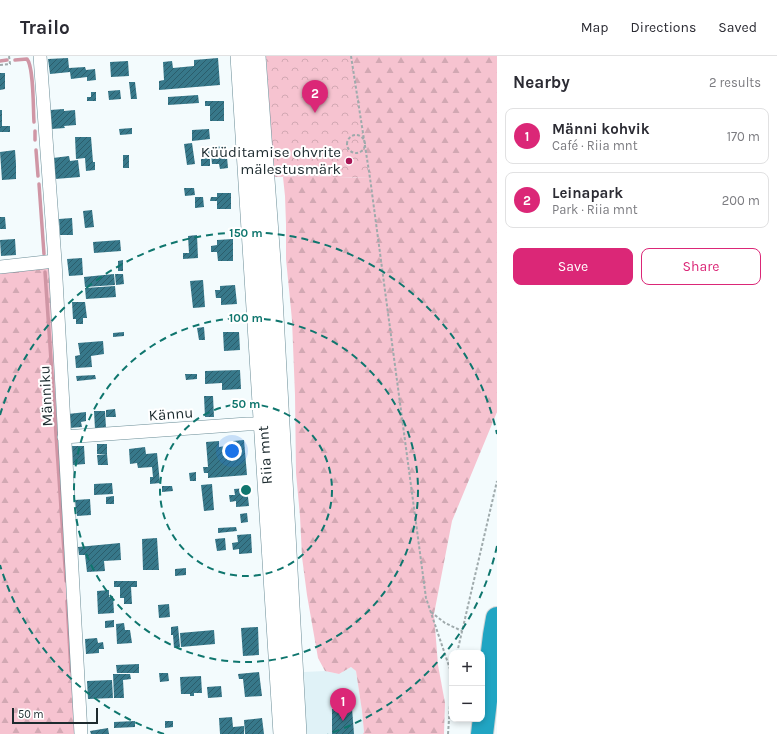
<!DOCTYPE html>
<meta charset="utf-8">
<style>
:root{--surface:#fff;--page:#f7f7f7;--text:#2b2b33;--muted:#7c7c81;--line:#e1e1e2;--accent:#db2777}
body{margin:0;font-family:Karla,sans-serif;background:var(--page);color:var(--text)}
.controls{position:absolute;right:12px;bottom:12px;display:grid;overflow:hidden;border-radius:8px;box-shadow:0 2px 6px #0003}
.controls button{width:36px;height:36px;display:grid;place-items:center;padding:0;border:0;border-bottom:1px solid var(--line);background:var(--surface);color:var(--text);font:20px sans-serif}
.scale{position:absolute;left:12px;bottom:10px;width:86px;box-sizing:border-box;padding-left:4px;border:2px solid #1c2a2e;border-top:0;font-size:11px;line-height:14px;white-space:nowrap;color:#1c2a2e;-webkit-text-stroke:3px #fff;paint-order:stroke}
.you{position:absolute;left:232px;top:395px;width:14px;height:14px;margin:-10px;border:3px solid #fff;border-radius:50%;background:#1a73e8;box-shadow:0 0 0 6px #1a73e833}
.badge{display:grid;place-items:center;width:26px;height:26px;border-radius:50%;background:var(--accent);color:#fff;font-size:13px;font-weight:700}
.pin{position:absolute;translate:-50% -33px;filter:drop-shadow(0 1px 2px #0008)}
.pin::after{content:'';position:absolute;top:21px;width:14px;height:12px;background:inherit;clip-path:polygon(0 0,100% 0,50% 100%)}
.list{margin:0;padding:0;list-style:none}
h2{display:flex;justify-content:space-between;align-items:center;height:52px;margin:0;padding:0 16px;font-size:17px}
h2 small{font-size:13px;font-weight:400;color:var(--muted)}
.list li{display:grid;grid-template-columns:26px 1fr auto;gap:12px;align-items:center;box-sizing:border-box;height:56px;margin:0 8px 8px;padding:0 8px;border:1px solid var(--line);border-radius:8px}
.list b{display:block;font-size:15px;white-space:nowrap}
.list p{margin:0;font-size:13px;white-space:nowrap;color:var(--muted)}
.list em{font-size:13px;font-style:normal;color:var(--muted)}
.actions{display:flex;gap:8px;padding:12px 16px}
.actions a{flex:1;padding:9px 0;border:1px solid var(--accent);border-radius:8px;text-align:center;font-size:14px;color:var(--accent)}
.actions .main{background:var(--accent);color:#fff}
.map{position:relative;flex:none;width:497px;height:678px;overflow:hidden}
header{display:flex;align-items:center;gap:24px;box-sizing:border-box;height:56px;padding:0 20px;background:var(--surface);border-bottom:1px solid var(--line)}
header strong{font-size:19px}
nav{display:flex;gap:22px;margin-inline-start:auto;font-size:14px}
main{display:flex}
aside{flex:1;background:var(--surface)}
.map>svg:first-child{display:block}
</style>
<header>
<strong>Trailo</strong>
<nav><a>Map</a><a>Directions</a><a>Saved</a></nav>
</header>
<main>
<div class="map">
<svg width="497" height="678" viewBox="0 0 497 678">
<defs>
<pattern id="forest-firs" width="22" height="20" patternUnits="userSpaceOnUse"><rect width="22" height="20" fill="#f6c3d0"/><path d="M5 1l3.5 6h-7zM16 11l3.5 6h-7z" fill="#d2a8b3"/></pattern>
<pattern id="park-crowns" width="20" height="18" patternUnits="userSpaceOnUse"><rect width="20" height="18" fill="#f6c3d0"/><path d="M2 6a3 3 0 1 1 6 0M12 15a3 3 0 1 1 6 0" fill="none" stroke="#d2a8b3"/></pattern>
<pattern id="building-hatch" width="6" height="6" patternUnits="userSpaceOnUse"><rect width="6" height="6" fill="#37788a"/><path d="M-1 1l2-2M0 6l6-6M5 7l2-2" fill="none" stroke="#2b5d6b"/></pattern>
</defs>
<rect width="100%" height="100%" fill="#f3fbfd"/>
<path fill="#e0f2f7" d="M351 611 356 615 362 655 364 676 363 678H306L304 616 325 615 339 618Z"/>
<path fill="url(#forest-firs)" d="M351 0H497V356L452 465 434 558 438 609 445 647 444 678H363L364 676 362 655 356 615 351 611 339 618 325 615 318 602 307 539 302 501 300 460 296 417 295 339 292 264 286 203V168L285 140 283 121 306 120 370 122Z
M50 211 79 678H0V216Z"/>
<path fill="url(#park-crowns)" d="M266 0H351L370 122 306 120 274 121Z"/>
<g fill="none" stroke-linecap="round" stroke-linejoin="round">
<path stroke="#d096a5" stroke-width="3.5" d="M15 4 27 3C34 11 33 53 34 66
M0 5 7 4
M35 75V84
M36 94 38 120
M39 128 44 198
M45 216 66 525
M67 545 71 615"/>
</g>
<path fill="url(#building-hatch)" d="M68 2 69 12 85 11 86 14 95 13 96 24 87 25V21L71 23 70 16 50 18 48 3Z
M218 2 220 29 159 34V25L164 24 163 6 172 5 173 12 194 10V4Z
M128 5 129 20 111 21 110 6Z
M0 17H5V33L0 34Z
M129 26H135L137 43H131Z
M120 34 121 43 109 44 108 35Z
M91 36H96V45H87V41H91Z
M198 39 199 47 168 49V41Z
M205 45H224V65H210V50H205Z
M64 53V55L75 54 76 69 64 70 65 72 51 73 50 54Z
M0 54H2V70H10V76H0Z
M132 72V78L120 79 119 73Z
M209 73 210 83 192 85V74Z
M75 81H91L93 106H95V114L86 115 85 102 76 103Z
M192 87 195 108 187 109 184 88Z
M226 90 228 112 220 113 219 108H212L211 98H207L206 92Z
M15 94 16 108H9H16V123L2 124 0 96Z
M123 99H129V112H123Z
M69 100 70 105 78 104 80 121 55 123 53 102Z
M210 102V110H201V103Z
M184 132H194L195 139 185 140Z
M217 137H231V153H217V145H210L211 141H217Z
M195 141H203L204 151 195 152Z
M92 154 94 171 85 172 83 155Z
M0 161H5L6 173H0Z
M72 162 73 179H60L59 163Z
M197 179 198 202 183 203V197H189L188 180Z
M15 183 16 199 1 200 0 184Z
M233 183V205H218L217 196H211V190L217 189V184Z
M120 184 121 195 94 197 93 186Z
M82 202 83 219 69 220 67 203Z
M123 204V215H118V205Z
M114 218 115 229 85 231 84 221Z
M115 218H123L124 228 116 229Z
M203 224 205 251 193 252 190 225Z
M235 229 237 248 221 249V242H216L215 234H220V230Z
M115 230 116 241 86 243 85 232Z
M72 246H85L87 262H83V268H76V263H73Z
M204 271 205 284H199L197 272Z
M124 276V280L113 281V277Z
M223 276H239L240 294 224 295Z
M103 285 104 298 91 300 92 311 76 312 75 300 80 299 78 287Z
M240 314 241 333 222 334V327L205 328V315Z
M185 318H197V323L186 324Z
M95 319 96 323 77 325 76 320Z
M204 340H213L214 361H205Z
M115 353 116 361H106V354Z
M94 355H105L106 372 95 373Z
M86 356V365L81 366 82 371 69 372 68 358Z
M244 384 247 419 208 422V417H204L203 411H208L206 386 219 385V391L233 389V385Z
M97 388H107V398H97Z
M72 390H84L85 408 73 409Z
M145 391 146 398 157 397 160 427 150 428V421H153L152 411 138 412 137 407 130 408 129 393Z
M107 398 108 409H98L97 399Z
M196 416V425H190L189 417Z
M112 427 113 438 94 439V434H100H94V428Z
M212 428 214 454 204 455 201 429Z
M162 430H172L173 435 162 436Z
M247 432 249 450 236 451V445L230 446 229 439H235L234 433Z
M114 440V448H106V441Z
M90 443 91 459 77 460 75 444Z
M247 457 248 466 241 467 240 458Z
M236 471 237 475 218 477V472Z
M251 478 252 497 239 498V493L233 494 232 487 238 486 237 479Z
M157 482 159 514H143L142 483Z
M225 482 226 494 217 495 215 483Z
M120 487 121 504 104 505 105 515 87 516 85 499H79L78 491Z
M186 512V519L175 520V513Z
M114 525H137V531H131L132 548H124V542H120V531H114Z
M109 534V541L113 540 114 557 98 558 97 535Z
M169 548 170 561 159 562 158 549Z
M114 564V571L105 572V565Z
M124 567 125 574H130L132 587 117 588 116 568Z
M178 570 180 591 174 592 173 579H171V571Z
M258 571 259 599 243 600 241 572Z
M214 574 215 588 181 591 180 577Z
M97 582 98 587 103 586 104 593H99V597L86 598 85 583Z
M139 608V617H117L116 609Z
M259 616 262 640 245 641 243 623H239L238 618Z
M159 617H168L169 625 160 626Z
M113 618H130L131 623 123 624 124 642H114Z
M201 620 202 637H194V640H190V638H181L180 621Z
M112 624 113 642 88 643 87 625Z
M221 630 222 641 208 642 207 631Z
M352 652 354 678H332V653Z
M232 661 233 671 244 670V678H220L219 662Z
M262 662 264 678H245L244 664Z
M135 665V671L114 672V666Z
M165 665H173V671L165 672Z
M108 672 109 678H91L90 675Z"/>
<g fill="none" stroke-linecap="round" stroke-linejoin="round">
<g stroke="#6b8d97" stroke-width="14">
<path id="street" d="M40 0 55 205 81 678
M0 211 55 205
M64 381 247 368H270"/>
</g>
<g stroke="#6b8d97" stroke-width="20">
<path id="secondary" d="M240 0 283 678
M256 0 271 205 297 678"/>
</g>
<g stroke="#d2d4d5" stroke-width="24">
<path id="highway" d="M482 678 494 579 497 562"/>
</g>
<path stroke="#9faaac" stroke-width="2" stroke-dasharray="3 2" stroke-linecap="butt" d="M351 0 370 122 426 542 452 619
M0 9 10 8 9 0
M347 88a9 9 0 1 1 18 0a9 9 0 1 1-18 0Z
M431 556 445 567 462 575
M457 597 497 425
M448 678 452 619"/>
<use href="#street" stroke="#fff" stroke-width="13"/>
<use href="#secondary" stroke="#fff" stroke-width="19"/>
<use href="#highway" stroke="#21a5c3" stroke-width="22"/>
</g>
<g fill="none" stroke="#0f766e" stroke-width="2" stroke-dasharray="7 5">
<circle cx="246" cy="434" r="86"/>
<circle cx="246" cy="434" r="172"/>
<path d="M497 490A257 257 0 0 1 328 678M164 678A257 257 0 0 1 0 509M0 359A257 257 0 0 1 497 378"/>
</g>
<circle fill="#a71655" stroke="#fff" stroke-width="1.5" cx="349" cy="105" r="4"/>
<g text-anchor="middle" stroke-width="4" stroke-linejoin="round" paint-order="stroke">
<g font-size="15" fill="#1c2a2e" stroke="#fff" text-anchor="end">
<text x="341" y="101">Küüditamise ohvrite<tspan x="341" dy="17">mälestusmärk</tspan></text>
</g>
<g font-size="15" fill="#1c2a2e" stroke="#fff">
<text transform="translate(46 340) rotate(-93)" y="5">Männiku</text>
<text transform="translate(171 358) rotate(-4)" y="5">Kännu</text>
<text transform="translate(265 399) rotate(-94)" y="5">Riia mnt</text>
</g>
</g>
<circle cx="246" cy="434" r="6" fill="#0f766e" stroke="#fff" stroke-width="2"/>
<g font-size="12" text-anchor="middle" font-weight="bold" fill="#0f766e" stroke="#fff" stroke-width="4" stroke-linejoin="round" paint-order="stroke">
<text x="246" y="181">150 m</text>
<text x="246" y="266">100 m</text>
<text x="246" y="352">50 m</text>
</g>
</svg>
<div class="controls">
<button>+</button>
<button>−</button>
</div>
<div class="scale">50 m</div>
<div class="you"></div>
<div class="pin badge" style="left:343px;top:665px">1</div>
<div class="pin badge" style="left:315px;top:57px">2</div>
</div>
<aside>
<h2>Nearby<small>2 results</small></h2>
<ul class="list">
<li><span class="badge">1</span><div><b>Männi kohvik</b><p>Café · Riia mnt</p></div><em>170 m</em></li>
<li><span class="badge">2</span><div><b>Leinapark</b><p>Park · Riia mnt</p></div><em>200 m</em></li>
</ul>
<div class="actions"><a class="main">Save</a><a>Share</a></div>
</aside>
</main>
